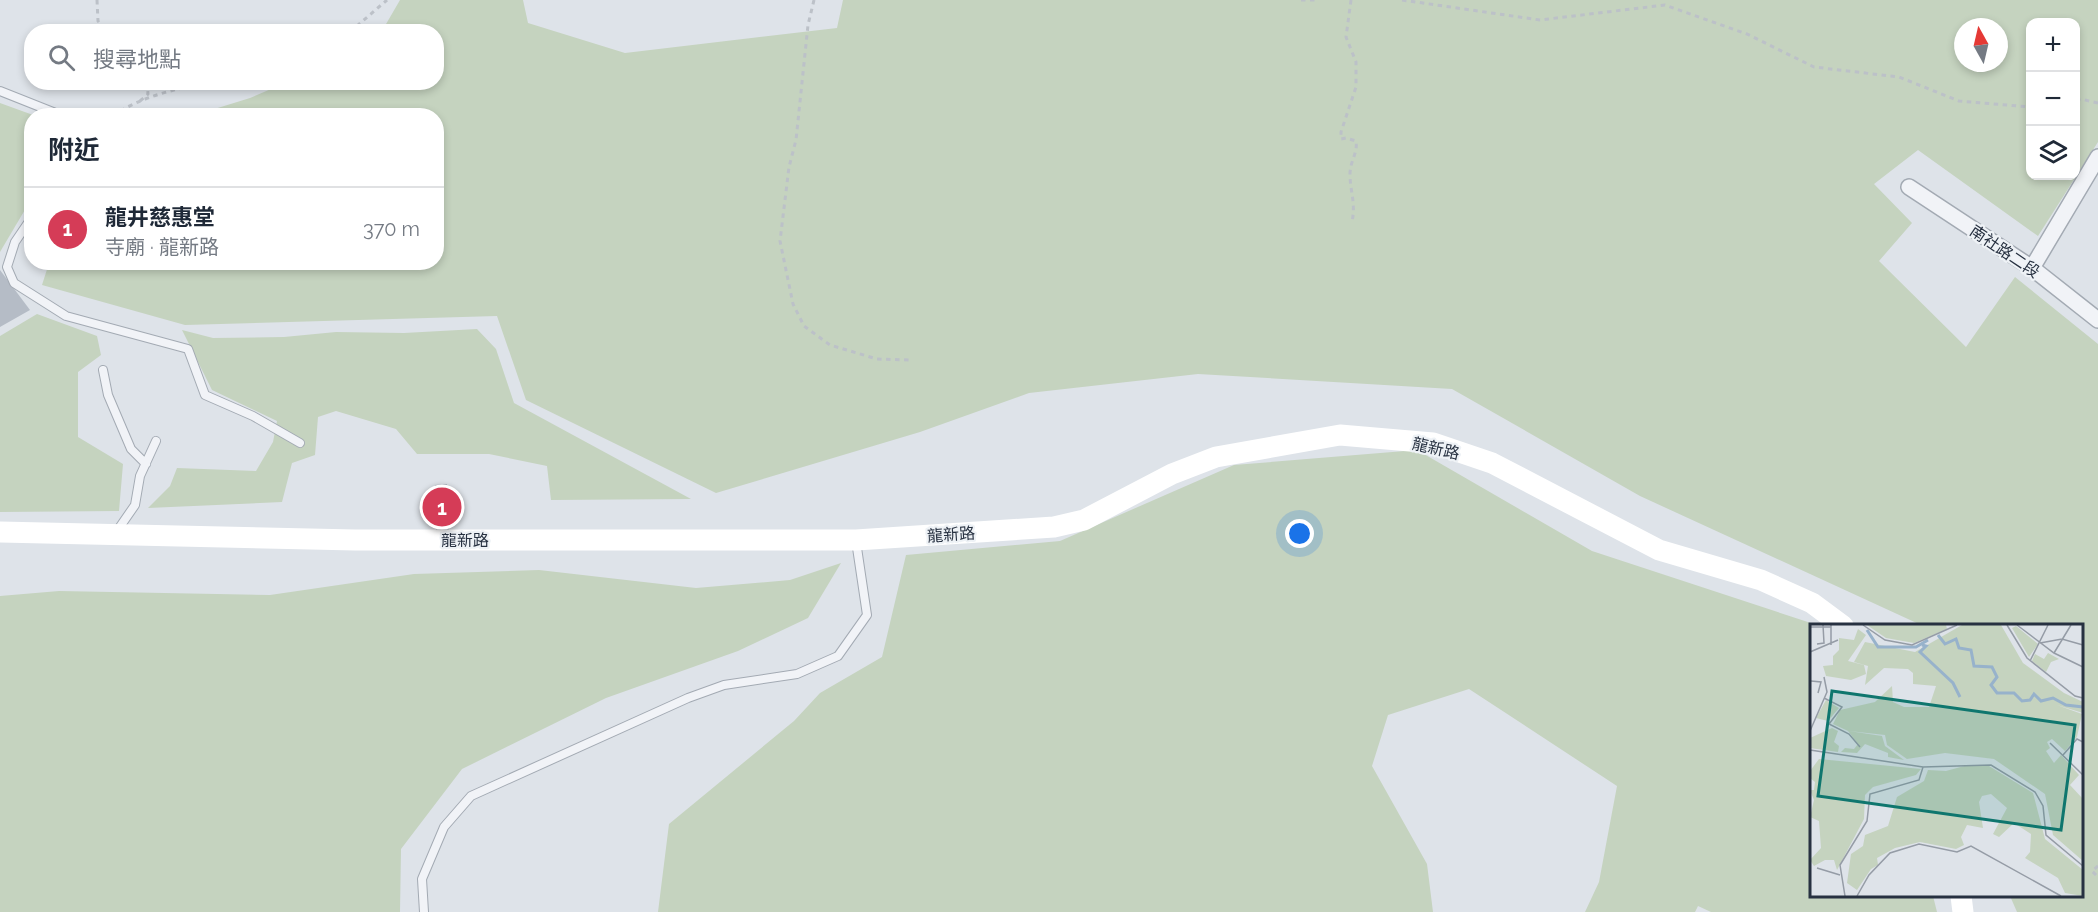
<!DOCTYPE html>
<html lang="zh-TW">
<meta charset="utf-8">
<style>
:root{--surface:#fff;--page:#f6f6f7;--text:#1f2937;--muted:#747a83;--line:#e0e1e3;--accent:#d53c57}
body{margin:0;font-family:Raleway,"Noto Sans TC",sans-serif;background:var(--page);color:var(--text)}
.controls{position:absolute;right:18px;top:18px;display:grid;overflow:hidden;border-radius:12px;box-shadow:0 3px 9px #0003}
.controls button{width:54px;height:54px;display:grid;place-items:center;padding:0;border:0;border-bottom:2px solid var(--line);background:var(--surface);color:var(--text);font:30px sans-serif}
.compass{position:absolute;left:1954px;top:18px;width:54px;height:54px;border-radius:50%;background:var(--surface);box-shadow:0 3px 9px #0003;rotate:352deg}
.you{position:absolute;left:1300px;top:534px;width:21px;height:21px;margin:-15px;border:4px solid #fff;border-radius:50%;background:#1a73e8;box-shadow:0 0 0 9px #1a73e833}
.badge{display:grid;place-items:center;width:39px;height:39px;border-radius:50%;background:var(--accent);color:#fff;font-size:20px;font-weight:700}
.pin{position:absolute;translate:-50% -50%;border:3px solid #fff;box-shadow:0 2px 6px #0006}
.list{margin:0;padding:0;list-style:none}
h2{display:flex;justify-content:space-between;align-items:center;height:78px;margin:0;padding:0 24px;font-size:26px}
h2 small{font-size:20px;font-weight:400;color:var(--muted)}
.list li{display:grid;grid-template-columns:39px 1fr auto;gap:18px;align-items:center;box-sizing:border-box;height:84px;padding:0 24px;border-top:2px solid var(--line)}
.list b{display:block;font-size:22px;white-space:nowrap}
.list p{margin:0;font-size:20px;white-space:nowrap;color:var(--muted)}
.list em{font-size:20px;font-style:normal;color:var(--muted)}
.icon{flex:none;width:33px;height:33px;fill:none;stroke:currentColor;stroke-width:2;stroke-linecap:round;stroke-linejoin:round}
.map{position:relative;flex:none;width:2098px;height:912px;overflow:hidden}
.search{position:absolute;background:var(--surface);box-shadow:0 3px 9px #0003;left:24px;top:24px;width:420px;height:66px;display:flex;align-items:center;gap:15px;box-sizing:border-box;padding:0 21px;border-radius:24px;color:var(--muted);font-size:22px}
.panel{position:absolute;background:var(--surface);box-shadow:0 3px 9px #0003;left:24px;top:108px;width:420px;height:162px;border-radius:24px}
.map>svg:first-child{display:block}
</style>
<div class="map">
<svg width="2098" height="912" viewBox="0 0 2098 912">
<rect width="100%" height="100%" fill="#dee3e9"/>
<path fill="#c5d3bf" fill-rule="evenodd" d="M400 0H523L528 23 625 53 837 28 843 0H2098V142L2038 236 1918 150 1874 184 1912 223 1879 261 1966 347 2015 277 2098 344V912H2017L2010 896H2082V626L1921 625 1640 496 1452 389 1198 374 1029 393 920 432 716 493 526 400 497 316 185 325 42 285 49 263 436 262V116L195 115 250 98 285 83 436 82V32L382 31ZM2076 22V176H2030V22ZM1963 27H1999V63H1963Z
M0 103 33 115 31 202 26 208 0 252Z
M37 314 97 336 101 355 78 372V437L123 464 119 511 0 512V336Z
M477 329 496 349 514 403 691 499 551 500 547 466 489 454H417L396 429 336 411 318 417 315 455 292 463 282 502 148 508 170 486 177 468 256 471 273 442 277 421 212 390 182 330 213 338 284 337 336 332 404 333Z
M1417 450 1592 551 1817 625 1812 626V896H1933L1937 912H1711L1698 906 1695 912H1585L1599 882 1617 786 1469 689 1388 715 1372 766 1427 864 1433 912H658L669 824 794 721 820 693 882 657 906 555 1060 541 1234 465Z
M841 563 808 618 738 651 606 698 462 769 401 849 400 912H0V596L59 591 270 595 414 574 539 570 696 588 790 580Z"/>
<path fill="#b5bcc6" d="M0 270 30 310 0 327Z
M447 484 449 530H436L435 485Z"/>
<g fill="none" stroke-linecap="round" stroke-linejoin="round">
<g stroke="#a3aab3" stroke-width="10">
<path id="lane" d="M0 91 63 116
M32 217 15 242 7 267 14 283 66 316 188 349 205 395 253 416 300 443
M103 370 108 395 131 449 146 464
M117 531 135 505 140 476 156 441
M424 912 422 879 444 827 471 796 688 698 724 685 797 674 838 656 867 615 856 541"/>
</g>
<g stroke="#a3aab3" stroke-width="18">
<path id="street" d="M1909 187 2032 268 2098 320
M2032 268 2098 157"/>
</g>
<path stroke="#bcc1c8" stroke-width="3" stroke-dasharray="4.5 4.5" stroke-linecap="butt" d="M97 0 98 21 107 32
M814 0 808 25 796 140 789 167 780 241 793 304 804 326 830 345 877 359 910 360
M1301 0H1315
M1351 0 1346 37 1356 62V87L1341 132V139L1346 138 1356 141C1358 153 1350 161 1350 174 1350 192 1356 202 1352 222
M1402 0 1540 20 1665 5 1747 34 1814 67 1899 77 1959 101 2030 107
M350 32 387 0
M2076 100 2081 99 2098 103
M140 101 148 94 147 82
M113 116C141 96 177 89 209 82
M2098 866 2092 871 2098 877"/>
<use href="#lane" stroke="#f1f3f7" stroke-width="8"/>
<use href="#street" stroke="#f1f3f7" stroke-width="15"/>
<path stroke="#fff" stroke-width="21" d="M0 532 355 540H856L1054 527 1084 520 1172 474 1216 457 1340 435 1433 443 1492 463 1659 550 1761 580 1812 603 1843 626
M1961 896 1963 912"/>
</g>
<g text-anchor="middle" stroke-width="4.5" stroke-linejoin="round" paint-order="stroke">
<g font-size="16" fill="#273141" stroke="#eef2f6">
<text transform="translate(2005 251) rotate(34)" y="6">南社路二段</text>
<text transform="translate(1436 448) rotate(13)" y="6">龍新路</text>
<text transform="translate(951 534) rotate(-4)" y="6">龍新路</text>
<text x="465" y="546">龍新路</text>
</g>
</g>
<g transform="translate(1810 624)">
<rect width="273" height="273" fill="#dee3e9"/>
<path d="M57 1H136L137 5 104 19 76 14ZM152 1H191L213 39 254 69 273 78V89L247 81 272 90 267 113 255 127 242 115 237 118 240 124 236 127 244 139 251 131 269 151 260 161 273 175V237L243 211 235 170 184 135 135 129 97 135 77 121 75 111 39 107 72 112 75 122 94 136 78 133V129L55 120 47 129 31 128 35 124 44 125 48 120 38 107 23 100 30 86 65 78 82 62 83 78 94 83H119L126 62 103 60V49L98 45 74 44 55 61 58 42 44 38 55 18 105 28ZM206 2 228 20 219 33 202 4ZM48 5 56 11 38 37 54 41 56 50 41 56 16 52 13 42 23 41V32L29 26V14L44 16ZM238 29 249 35 241 38 236 48 222 37 225 30 234 35ZM16 76 29 84 18 97 6 94ZM22 104 28 107 24 118 29 122 28 128 0 124V114ZM9 135 111 145 106 151 63 163 55 171 54 195 27 246 24 236H15L4 242 0 236 11 224 9 197 0 193 4 176 0 166H4L5 158 0 154V147ZM158 141 179 142 223 169 235 215 273 246V272L255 269 248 254 215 234 220 228 221 210 204 199 189 213 183 210 197 184 181 170 172 172 169 178 173 204 157 201 151 213 154 221 146 225 110 218 85 224 67 234 68 241 61 245 47 266 37 259 41 230 53 222 55 211 78 202 87 173 114 157 118 146 136 147Z" fill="#c5d3bf"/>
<path fill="none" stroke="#97b2cb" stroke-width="3" d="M57 6 68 23H106L118 16M128 11 135 20 146 15 149 24 161 26 164 42 182 43 187 53 181 61 187 69H204L212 77 220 76 224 70 231 77 243 74 256 81 273 83M112 21 116 22 110 28 143 59 150 73"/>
<path fill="none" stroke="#959ca6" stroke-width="1.5" d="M53 1 75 16 102 21 147 1M197 1 217 34 265 72 273 74M207 1 244 29 273 43M0 3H21M230 19 252 15 273 21M7 20 14 19 13 1M21 21V1M0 28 28 16M244 29 261 1M220 37 238 1M1 57 11 58 8 69M14 74 32 83 19 100 39 110 50 123M0 107 17 68 14 53M240 119 273 151M0 126 113 143 181 141 225 168 233 182 236 211 273 242M253 131 267 115 273 118M7 244 30 251M35 272 30 241 57 197 60 170 109 156 113 143M47 272 59 251 80 229 109 220 147 228 161 222 251 272"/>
<path fill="#0f766e" fill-opacity="0.15" stroke="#0f766e" stroke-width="3" d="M22 67 265 101 251 206 8 172Z"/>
<rect width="273" height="273" fill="none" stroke="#273141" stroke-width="3"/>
</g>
</svg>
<div class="controls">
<button>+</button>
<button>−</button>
<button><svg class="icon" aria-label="layers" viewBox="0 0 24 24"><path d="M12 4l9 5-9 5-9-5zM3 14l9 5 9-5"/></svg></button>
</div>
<svg class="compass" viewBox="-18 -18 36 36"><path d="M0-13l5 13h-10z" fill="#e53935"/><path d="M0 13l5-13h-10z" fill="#747a83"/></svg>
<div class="you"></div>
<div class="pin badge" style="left:442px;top:507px">1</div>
<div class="search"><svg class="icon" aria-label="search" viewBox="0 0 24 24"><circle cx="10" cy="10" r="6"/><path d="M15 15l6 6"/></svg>搜尋地點</div>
<section class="panel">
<h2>附近<small></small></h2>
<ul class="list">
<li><span class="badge">1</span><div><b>龍井慈惠堂</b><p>寺廟 · 龍新路</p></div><em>370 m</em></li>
</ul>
</section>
</div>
